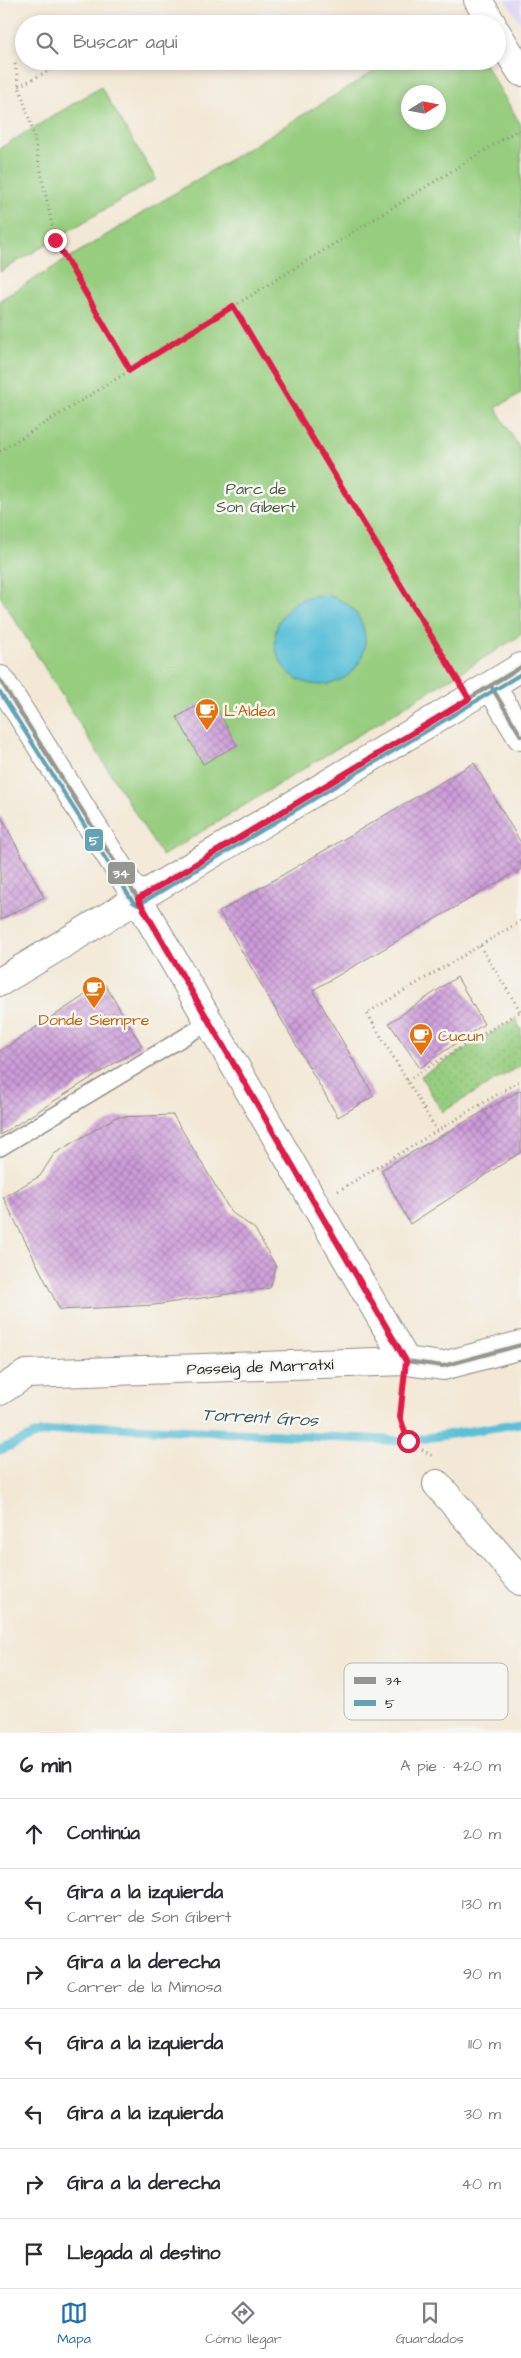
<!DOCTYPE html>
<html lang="es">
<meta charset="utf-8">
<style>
:root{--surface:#fff;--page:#f7f7f7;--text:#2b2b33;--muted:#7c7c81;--line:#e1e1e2;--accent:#1f6fb2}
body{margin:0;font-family:"Architects Daughter",sans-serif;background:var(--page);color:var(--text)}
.compass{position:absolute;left:401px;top:85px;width:45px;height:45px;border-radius:50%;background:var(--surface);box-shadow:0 2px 8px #0003;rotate:79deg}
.stop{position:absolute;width:15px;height:15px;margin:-11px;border:4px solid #e11d48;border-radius:50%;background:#fff}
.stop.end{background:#e11d48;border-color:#fff;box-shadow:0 1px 5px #0008}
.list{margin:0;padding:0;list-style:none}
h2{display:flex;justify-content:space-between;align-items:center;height:65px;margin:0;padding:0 20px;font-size:21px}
h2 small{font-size:16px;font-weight:400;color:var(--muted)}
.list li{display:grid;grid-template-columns:32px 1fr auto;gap:15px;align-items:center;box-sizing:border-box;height:70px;padding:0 20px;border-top:1px solid var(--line)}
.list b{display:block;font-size:19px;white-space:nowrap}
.list p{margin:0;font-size:16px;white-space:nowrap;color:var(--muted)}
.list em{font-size:16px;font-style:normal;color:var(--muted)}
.icon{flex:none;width:28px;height:28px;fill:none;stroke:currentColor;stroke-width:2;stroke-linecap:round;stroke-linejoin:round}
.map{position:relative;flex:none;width:521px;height:1733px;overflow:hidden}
.search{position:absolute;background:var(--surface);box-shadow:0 2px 8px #0003;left:15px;right:15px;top:15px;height:55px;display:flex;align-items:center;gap:12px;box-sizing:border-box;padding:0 18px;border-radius:28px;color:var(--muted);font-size:19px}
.sheet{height:555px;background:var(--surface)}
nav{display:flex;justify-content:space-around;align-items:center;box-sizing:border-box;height:70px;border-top:1px solid var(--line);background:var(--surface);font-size:14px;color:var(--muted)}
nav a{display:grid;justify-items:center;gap:2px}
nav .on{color:var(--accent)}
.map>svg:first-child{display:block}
</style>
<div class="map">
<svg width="521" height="1733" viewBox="0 0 521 1733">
<defs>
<pattern id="grass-dots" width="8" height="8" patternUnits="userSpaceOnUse" patternTransform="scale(1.25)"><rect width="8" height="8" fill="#96cd7f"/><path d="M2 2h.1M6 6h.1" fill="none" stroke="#81b06e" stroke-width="1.8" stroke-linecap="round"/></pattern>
<pattern id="building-cross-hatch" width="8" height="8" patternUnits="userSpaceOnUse" patternTransform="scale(1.25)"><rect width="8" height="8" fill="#cd9cda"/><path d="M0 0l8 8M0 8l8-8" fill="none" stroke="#a77fb1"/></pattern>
</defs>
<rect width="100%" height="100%" fill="#f6f6f2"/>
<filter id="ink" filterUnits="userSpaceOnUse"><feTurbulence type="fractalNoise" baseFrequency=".02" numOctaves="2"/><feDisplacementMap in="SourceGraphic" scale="10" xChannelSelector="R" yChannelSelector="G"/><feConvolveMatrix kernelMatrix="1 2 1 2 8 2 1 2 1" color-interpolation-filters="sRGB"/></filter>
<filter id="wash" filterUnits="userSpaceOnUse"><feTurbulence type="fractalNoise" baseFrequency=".0096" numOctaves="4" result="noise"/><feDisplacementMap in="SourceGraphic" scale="20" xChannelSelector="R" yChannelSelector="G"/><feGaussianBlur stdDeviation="1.12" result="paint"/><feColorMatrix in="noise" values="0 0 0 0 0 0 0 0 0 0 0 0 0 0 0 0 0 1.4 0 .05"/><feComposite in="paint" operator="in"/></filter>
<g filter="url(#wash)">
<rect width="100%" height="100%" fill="#f3e8d5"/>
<path fill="#ddd5f6" d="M506 0H521V24Z"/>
<path fill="url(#grass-dots)" stroke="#607c55" d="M515 1019 521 1029V1065L442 1112 421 1076Z"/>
<path fill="#96cd7f" stroke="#607c55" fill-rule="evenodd" d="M391 61H483L521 125V393L496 408 521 451V635L162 856 0 596V300ZM408 92H438V122H408Z
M101 87 156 179 0 272V148Z"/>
<path fill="#5ac0d8" stroke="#427682" d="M275 640a45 45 0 1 1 90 0a45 45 0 1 1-90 0Z"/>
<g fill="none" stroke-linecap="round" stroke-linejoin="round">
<path stroke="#5ac0d8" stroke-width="9" d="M0 1450 40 1433 92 1426 408 1441 521 1423"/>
</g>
<g id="blocks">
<path fill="url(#building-cross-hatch)" d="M211 698 237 745 203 764 177 717Z
M474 763 521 843V869L313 990 374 1096 338 1117 219 912Z
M0 815 44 897 0 920Z
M457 977 484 1024 420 1068 389 1023Z
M104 983 142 1046 0 1135V1051Z
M521 1090V1152L410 1224 381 1170Z
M173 1115 231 1212 255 1229 276 1267 270 1288 154 1305 60 1310 3 1197 40 1176 54 1154 116 1117Z"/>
</g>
</g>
<g filter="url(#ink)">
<use href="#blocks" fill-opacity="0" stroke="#8f8a80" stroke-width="1"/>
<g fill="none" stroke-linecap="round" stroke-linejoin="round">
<g stroke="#8f8a80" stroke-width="18">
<path id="service" d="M0 1148 209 1022"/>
</g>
<g stroke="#8f8a80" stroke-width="30">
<path id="minor" d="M478 0 492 24
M497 33 521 72
M0 680 138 899 406 1361
M491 686 521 736
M0 982 521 667
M0 1391 26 1374 406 1361 443 1366 521 1345
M437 1484 521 1581"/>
</g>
<path stroke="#8f8a80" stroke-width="3" stroke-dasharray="1 4" stroke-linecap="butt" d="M15 64 19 86 32 128 55 240 130 370
M19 86 68 61
M233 307 456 676
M0 451 521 128
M480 946 521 1012
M407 1080 521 1011
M437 1131 367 1013 521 921
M338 1191 521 1080
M403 1389 400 1417 408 1441 434 1457"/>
<use href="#service" stroke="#fff" stroke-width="15"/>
<use href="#minor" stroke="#fff" stroke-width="28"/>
<g stroke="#f6f6f2" stroke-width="8">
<path id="bus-1" d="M0 680 138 899 406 1361 443 1366 521 1345
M491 686 521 736
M138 899 521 667"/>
</g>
<g stroke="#f6f6f2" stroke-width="8">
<path id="bus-2" d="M0 692 133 902 138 905 521 674"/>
</g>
<use href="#bus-1" stroke="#969691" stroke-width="4"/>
<use href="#bus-2" stroke="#64a2b5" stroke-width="4"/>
</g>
</g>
<g fill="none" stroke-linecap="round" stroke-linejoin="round" filter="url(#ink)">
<path stroke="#e11d48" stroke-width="6" d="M55 240 130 370 233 306 469 699 138 899 406 1361 400 1417 408 1441"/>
</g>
<defs>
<g id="cafe-pin" transform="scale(1.25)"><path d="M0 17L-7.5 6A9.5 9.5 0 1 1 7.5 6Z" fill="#e8710a" stroke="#f6f6f2"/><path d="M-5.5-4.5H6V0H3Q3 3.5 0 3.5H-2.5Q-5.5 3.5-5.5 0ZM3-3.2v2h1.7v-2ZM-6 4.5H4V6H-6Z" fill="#fff"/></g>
</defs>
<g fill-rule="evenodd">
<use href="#cafe-pin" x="207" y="710"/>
<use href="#cafe-pin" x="94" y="988"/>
<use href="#cafe-pin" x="421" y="1035"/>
</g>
<g text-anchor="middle" stroke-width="5" stroke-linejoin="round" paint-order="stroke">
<g font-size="16" fill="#4b5c44" stroke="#f6f6f2">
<text x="256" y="494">Parc de<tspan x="256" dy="18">Son Gibert</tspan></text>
</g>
<g font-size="16" fill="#c56008" stroke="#f6f6f2" text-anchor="start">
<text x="224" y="716">L'Aldea</text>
<text x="94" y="1025" text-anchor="middle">Donde Siempre</text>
<text x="438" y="1041">Cucun</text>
</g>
<g font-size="16" fill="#2b2b2b" stroke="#f6f6f2">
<text transform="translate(260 1366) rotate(-2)" y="6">Passeig de Marratxí</text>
</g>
<g font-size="18" font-style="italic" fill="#39585f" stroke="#f6f6f2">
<text transform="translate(260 1417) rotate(3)" y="6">Torrent Gros</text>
</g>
</g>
<rect x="344" y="1663" width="164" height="57" rx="8" fill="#f6f6f2" stroke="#b9b9b6" stroke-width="1"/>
<rect x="354" y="1677" width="22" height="7" fill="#969691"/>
<rect x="354" y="1700" width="22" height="6" fill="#64a2b5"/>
<g font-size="14" fill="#2b2b2b">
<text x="385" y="1685">34</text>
<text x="385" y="1708">5</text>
</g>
<g stroke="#f6f6f2" stroke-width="2">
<rect x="84" y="828" width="20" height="24" rx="5" fill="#64a2b5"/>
<rect x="107" y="861" width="29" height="24" rx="5" fill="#969691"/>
</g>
<g font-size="14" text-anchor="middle" font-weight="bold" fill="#fff">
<text x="94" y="845">5</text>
<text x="121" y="878">34</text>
</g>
</svg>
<svg class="compass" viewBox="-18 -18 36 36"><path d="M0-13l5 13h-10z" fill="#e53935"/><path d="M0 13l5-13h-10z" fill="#7c7c81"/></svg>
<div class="stop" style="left:408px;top:1441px"></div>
<div class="stop end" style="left:55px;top:240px"></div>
<div class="search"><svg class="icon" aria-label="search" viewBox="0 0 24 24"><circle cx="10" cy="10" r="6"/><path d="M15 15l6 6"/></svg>Buscar aquí</div>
</div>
<section class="sheet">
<h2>6 min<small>A pie · 420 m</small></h2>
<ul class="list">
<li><svg class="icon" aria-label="ahead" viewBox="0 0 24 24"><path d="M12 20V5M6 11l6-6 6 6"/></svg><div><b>Continúa</b></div><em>20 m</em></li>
<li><svg class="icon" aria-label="left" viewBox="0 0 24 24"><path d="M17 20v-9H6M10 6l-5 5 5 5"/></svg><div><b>Gira a la izquierda</b><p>Carrer de Son Gibert</p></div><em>130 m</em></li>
<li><svg class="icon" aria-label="right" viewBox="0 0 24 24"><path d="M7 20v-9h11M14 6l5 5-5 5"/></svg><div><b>Gira a la derecha</b><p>Carrer de la Mimosa</p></div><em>90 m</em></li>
<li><svg class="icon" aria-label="left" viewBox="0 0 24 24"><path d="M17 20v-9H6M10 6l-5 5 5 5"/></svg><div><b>Gira a la izquierda</b></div><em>110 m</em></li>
<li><svg class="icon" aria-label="left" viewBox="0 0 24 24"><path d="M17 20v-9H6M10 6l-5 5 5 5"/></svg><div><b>Gira a la izquierda</b></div><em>30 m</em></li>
<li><svg class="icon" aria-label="right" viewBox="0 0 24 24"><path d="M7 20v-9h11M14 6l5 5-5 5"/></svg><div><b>Gira a la derecha</b></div><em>40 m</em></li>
<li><svg class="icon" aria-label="arrive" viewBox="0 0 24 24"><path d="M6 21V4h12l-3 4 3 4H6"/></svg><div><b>Llegada al destino</b></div></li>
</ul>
</section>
<nav>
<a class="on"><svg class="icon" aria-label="map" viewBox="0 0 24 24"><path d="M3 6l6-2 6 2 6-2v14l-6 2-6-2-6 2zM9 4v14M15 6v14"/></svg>Mapa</a>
<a><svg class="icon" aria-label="directions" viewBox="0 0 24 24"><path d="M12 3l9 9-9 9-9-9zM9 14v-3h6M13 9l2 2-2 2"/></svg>Cómo llegar</a>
<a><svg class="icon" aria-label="saved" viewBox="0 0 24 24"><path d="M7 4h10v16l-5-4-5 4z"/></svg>Guardados</a>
</nav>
